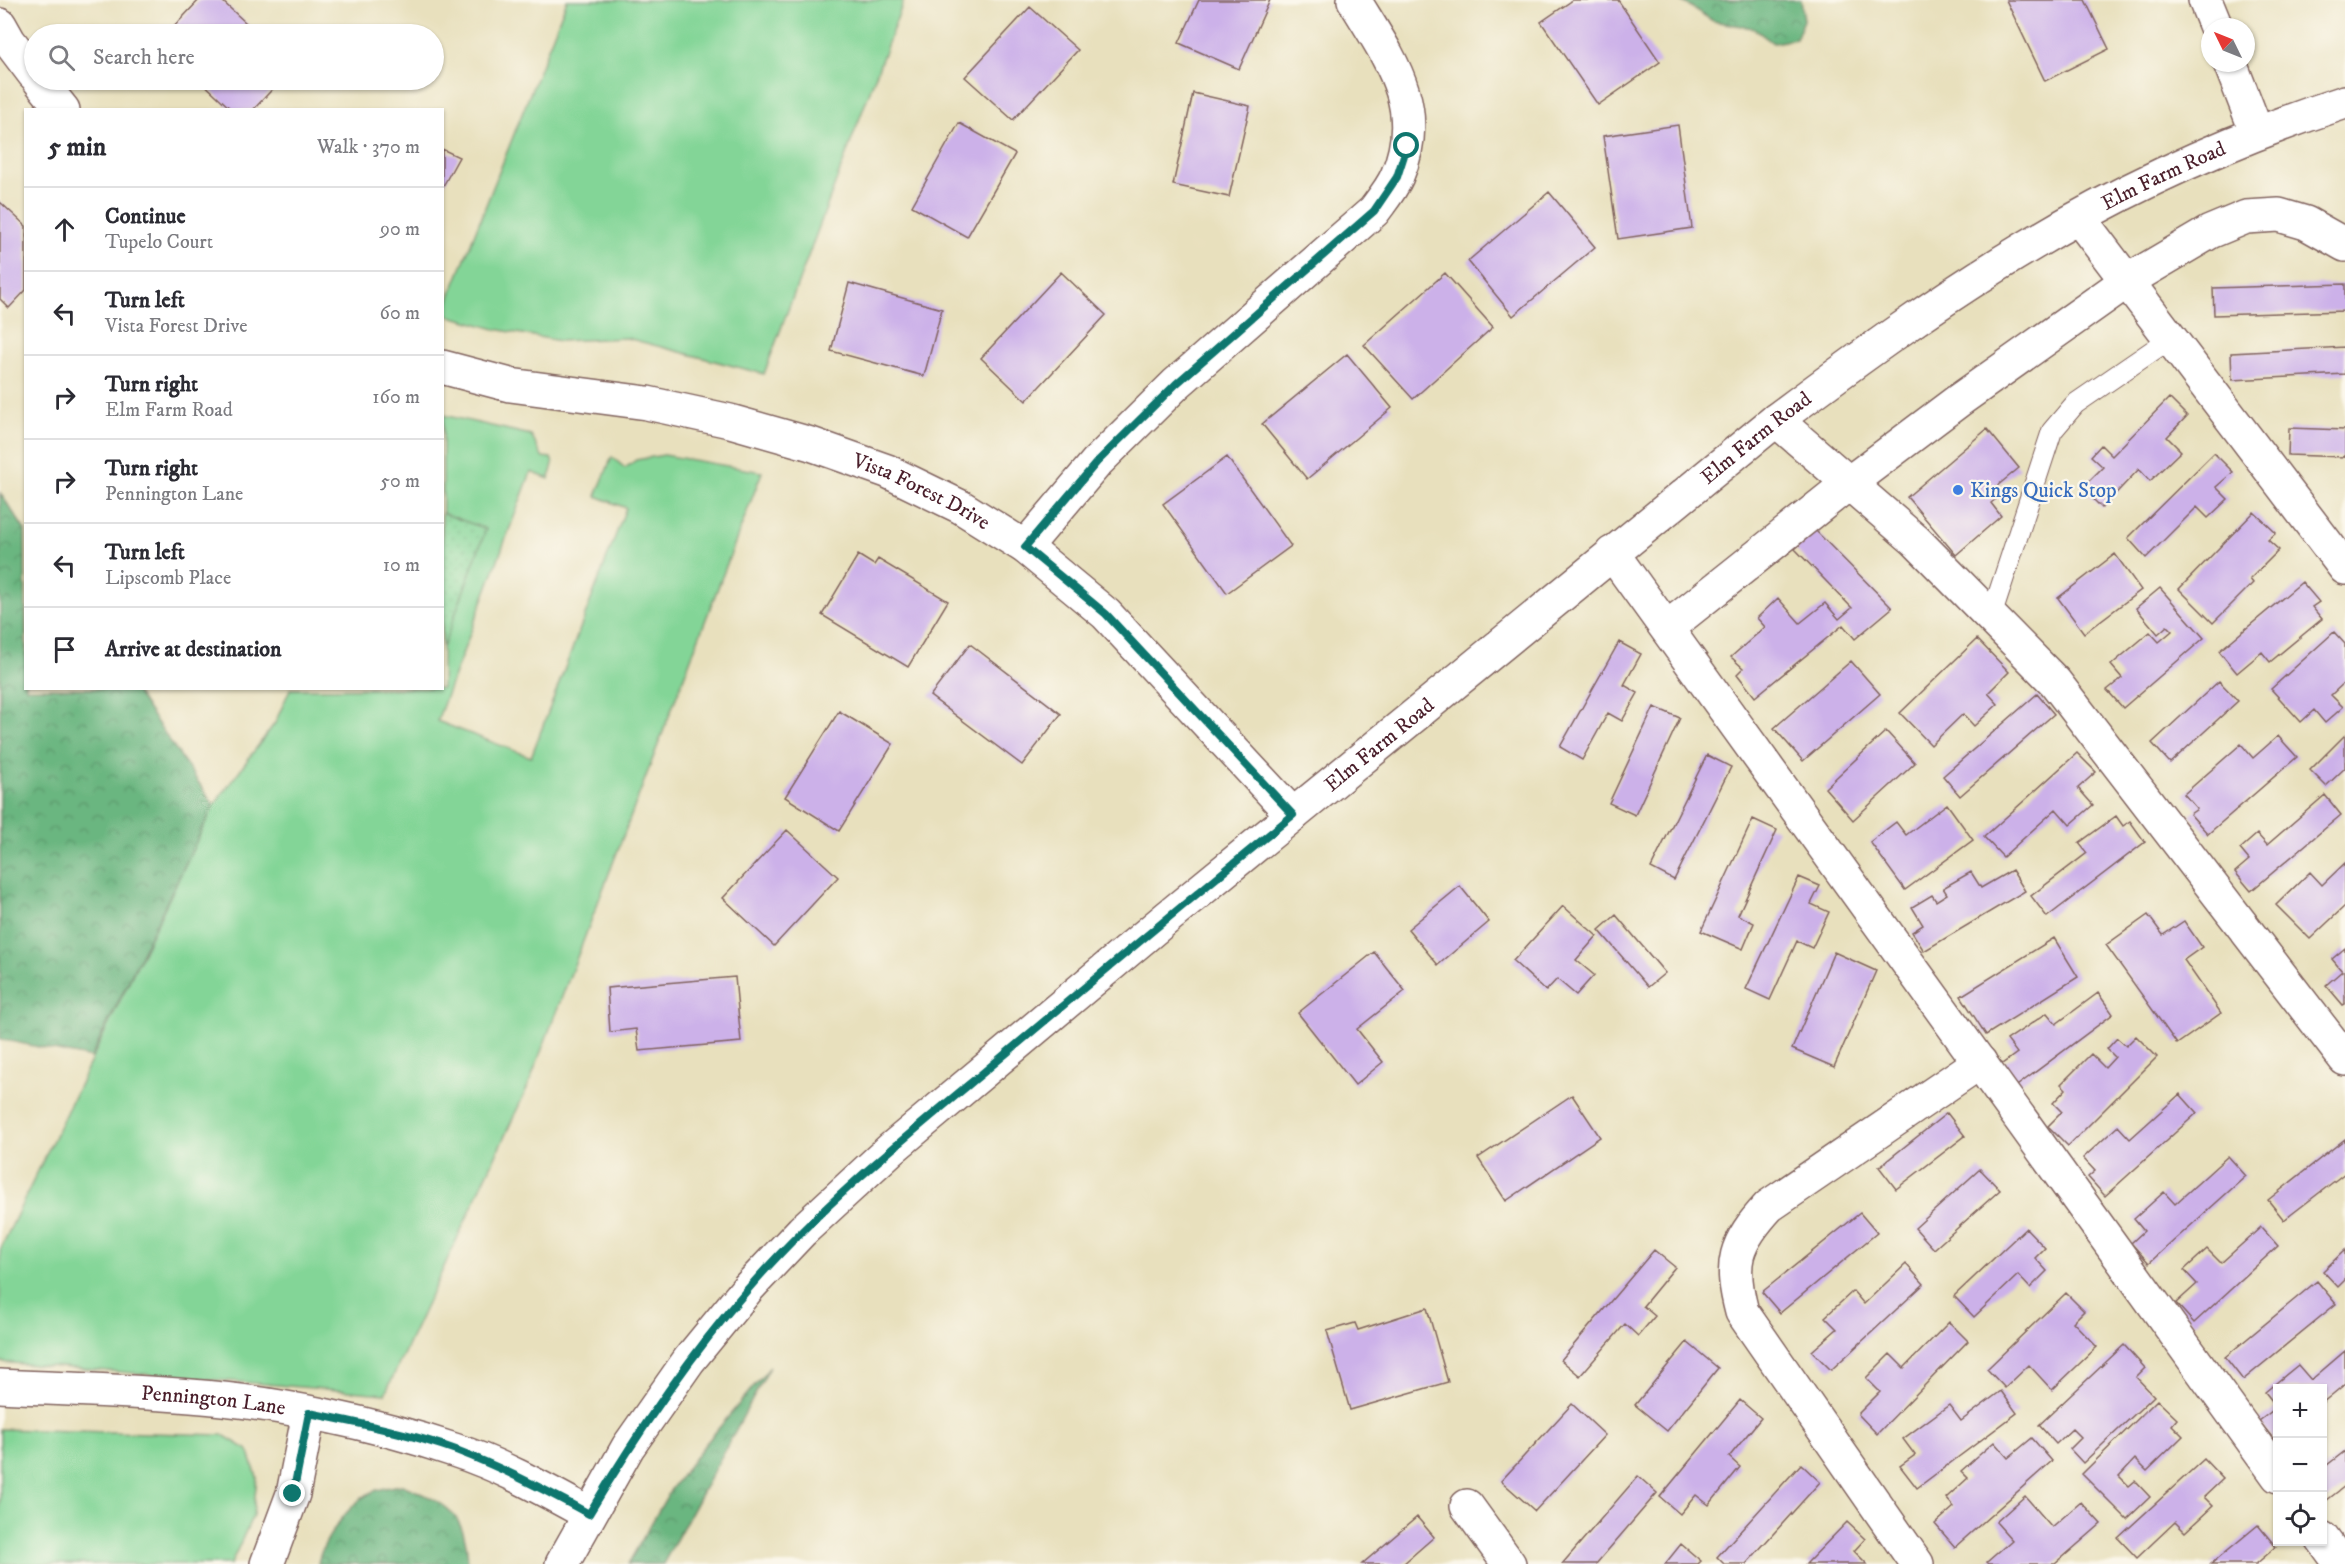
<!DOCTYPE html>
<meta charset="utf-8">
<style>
:root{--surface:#fff;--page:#f7f7f7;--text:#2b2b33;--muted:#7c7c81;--line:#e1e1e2}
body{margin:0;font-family:"IM FELL DW Pica",serif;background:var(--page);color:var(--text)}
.controls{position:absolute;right:18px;bottom:18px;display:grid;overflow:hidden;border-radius:0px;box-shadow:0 2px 4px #0004}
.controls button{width:54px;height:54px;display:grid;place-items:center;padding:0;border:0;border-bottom:2px solid var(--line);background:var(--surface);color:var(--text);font:30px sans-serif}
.compass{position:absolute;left:2201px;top:18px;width:54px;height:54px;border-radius:50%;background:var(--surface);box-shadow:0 2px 4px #0004;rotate:313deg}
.stop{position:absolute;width:18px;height:18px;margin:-14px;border:4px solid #0f766e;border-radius:50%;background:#fff}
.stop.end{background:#0f766e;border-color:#fff;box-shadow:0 2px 6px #0008}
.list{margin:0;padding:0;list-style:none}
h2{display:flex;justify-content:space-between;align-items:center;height:78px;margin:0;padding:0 24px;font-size:26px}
h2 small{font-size:20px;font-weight:400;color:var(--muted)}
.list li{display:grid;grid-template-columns:39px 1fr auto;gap:18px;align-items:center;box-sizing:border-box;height:84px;padding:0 24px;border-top:2px solid var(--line)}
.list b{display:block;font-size:22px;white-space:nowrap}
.list p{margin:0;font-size:20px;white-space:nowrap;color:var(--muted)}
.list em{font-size:20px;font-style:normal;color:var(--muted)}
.icon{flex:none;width:33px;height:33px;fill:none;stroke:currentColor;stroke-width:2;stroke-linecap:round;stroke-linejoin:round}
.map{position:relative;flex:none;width:2345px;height:1564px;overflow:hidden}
.search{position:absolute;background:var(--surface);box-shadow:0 2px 4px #0004;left:24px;top:24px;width:420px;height:66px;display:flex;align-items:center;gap:15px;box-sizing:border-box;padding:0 21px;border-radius:33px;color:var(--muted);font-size:22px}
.panel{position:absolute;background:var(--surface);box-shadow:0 2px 4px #0004;left:24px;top:108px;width:420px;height:582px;border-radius:0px}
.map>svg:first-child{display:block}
</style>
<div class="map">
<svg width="2345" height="1564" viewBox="0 0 2345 1564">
<defs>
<pattern id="forest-crowns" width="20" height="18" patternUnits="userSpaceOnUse" patternTransform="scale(1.5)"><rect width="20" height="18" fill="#6ab680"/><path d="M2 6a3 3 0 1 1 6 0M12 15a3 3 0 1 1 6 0" fill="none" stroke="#599369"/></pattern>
<pattern id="park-dots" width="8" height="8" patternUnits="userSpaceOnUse" patternTransform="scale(1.5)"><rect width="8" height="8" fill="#83d597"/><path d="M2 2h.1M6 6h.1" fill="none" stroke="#73b682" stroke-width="1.8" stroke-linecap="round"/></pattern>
</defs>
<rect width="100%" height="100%" fill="#fbf7ec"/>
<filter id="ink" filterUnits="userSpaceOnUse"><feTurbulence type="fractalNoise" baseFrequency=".0167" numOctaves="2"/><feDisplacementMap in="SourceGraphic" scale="12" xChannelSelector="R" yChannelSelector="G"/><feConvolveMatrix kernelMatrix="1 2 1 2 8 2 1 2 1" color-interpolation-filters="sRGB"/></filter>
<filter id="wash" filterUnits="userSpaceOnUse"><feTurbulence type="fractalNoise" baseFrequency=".008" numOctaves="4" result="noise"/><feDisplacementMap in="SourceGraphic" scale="24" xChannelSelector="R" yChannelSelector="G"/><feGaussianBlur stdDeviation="1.35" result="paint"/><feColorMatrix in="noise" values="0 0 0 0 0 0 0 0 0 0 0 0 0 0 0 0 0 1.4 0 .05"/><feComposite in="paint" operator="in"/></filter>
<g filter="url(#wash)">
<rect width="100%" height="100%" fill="#e8e0bd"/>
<path fill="#83d597" stroke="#667a61" stroke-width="1.5" d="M567 0H904L764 374 627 338 560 341 495 329 443 314Z
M443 415 531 435 542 457 551 458 553 464 549 479 531 472 437 721 531 757 626 508 596 496 612 457 625 468 636 460 664 455 762 472 528 1086 385 1394 0 1362V1250L214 805 275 723 290 689 442 688Z
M0 1429 223 1435 248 1450 257 1477 253 1515 231 1564H0Z"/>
<path fill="url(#forest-crowns)" stroke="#5a6a56" stroke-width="1.5" d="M1680 0H1801L1804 20 1796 39 1773 43 1753 28 1713 21Z
M0 493 25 530 26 688 134 689 214 805 91 1058 0 1039Z
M770 1367 663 1564H628L670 1491 703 1447Z
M402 1485C446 1503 466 1512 468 1564H318C322 1541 349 1504 370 1493 379 1488 392 1487 402 1485Z"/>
<path fill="url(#park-dots)" stroke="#667a61" stroke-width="1.5" d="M442 513 486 529 444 645 442 644Z"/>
<g id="blocks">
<path fill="#ccb1e9" d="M199 0H221L258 34H167Z
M1199 0H1270L1239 69 1179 43Z
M1573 0H1618L1660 62 1598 105 1541 22Z
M2006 0H2085L2109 49 2045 81Z
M1030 7 1078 50 1013 120 965 77Z
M200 80H281L253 110H232Z
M1193 93 1250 106 1229 197 1173 185Z
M959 123 1015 154 967 237 912 206Z
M1678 125 1692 228 1618 239 1603 136Z
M442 149 459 157 442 188Z
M1549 192 1595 247 1513 316 1468 261Z
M0 202 26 226V290L9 308 0 299Z
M1061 272 1106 315 1026 401 981 358Z
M1445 273 1493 327 1413 399 1364 345Z
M849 283 942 309 924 376 831 351Z
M2345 284V311L2214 315 2213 288Z
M2345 347V374L2232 380 2231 353Z
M1347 354 1392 408 1307 479 1262 424Z
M2169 398 2187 416 2167 437 2181 451 2150 481 2139 469 2102 508 2082 488 2103 467 2091 456 2101 445 2112 456Z
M2289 428 2345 430V457L2288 455Z
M1987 429 2019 468 1997 486 2003 493 1991 503 2001 516 1956 555 1907 497Z
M2214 453 2233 472 2216 487 2228 499 2208 518 2197 507 2146 558 2128 538Z
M1227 457 1291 546 1227 593 1163 504Z
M2254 512 2276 533 2268 540 2279 550 2250 579 2253 583 2213 623 2179 589Z
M1815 530 1892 608 1855 639 1843 625 1755 697 1737 674 1743 668 1731 657 1765 627 1757 618 1778 598 1800 623 1825 603 1839 619 1852 608 1795 549Z
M2115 554 2141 590 2084 633 2058 598Z
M858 555 874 565 878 559 948 601 908 667 822 615Z
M2302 582 2319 602 2312 607 2322 619 2270 662 2262 652 2237 673 2219 651Z
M2160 588 2204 638 2123 708 2107 690 2122 678 2111 665 2150 632 2159 642 2172 631 2167 626 2158 634 2136 608Z
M2334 632 2345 644V682L2331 695 2343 707 2325 723 2314 710 2301 722 2271 689Z
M1977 639 2009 672 1988 693 1998 704 1974 726 1963 714 1931 745 1900 713Z
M1619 642 1641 654 1624 685 1638 693 1622 721 1608 713 1582 760 1560 747Z
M970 644 1061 714 1022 765 930 696Z
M1851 661 1880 694 1803 761 1774 728Z
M2219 681 2238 701 2170 763 2152 743Z
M2037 694 2054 714 1960 796 1943 776Z
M1654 707 1680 718 1635 815 1609 803Z
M839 711 893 744 839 831 785 797Z
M1886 731 1915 763 1853 820 1825 788Z
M2345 735V768L2326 786 2310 770Z
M2278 736 2297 757 2208 834 2190 814 2197 809 2184 794 2241 744 2253 758Z
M2077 753 2096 772 2078 788 2093 805 2070 825 2056 809 2003 857 1984 837Z
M1707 755 1731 767 1674 880 1651 868Z
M2325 795 2341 815 2251 891 2235 872 2249 860 2240 849 2257 834 2267 845Z
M1947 804 1973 840 1905 890 1870 842 1896 822 1906 835Z
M2116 816 2123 826 2130 821 2145 842 2047 917 2031 896 2087 853 2079 843Z
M1753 819 1777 830 1738 915 1754 923 1743 949 1701 931Z
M787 830 838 877 774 946 723 898Z
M2345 863V906L2310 939 2276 905 2310 872 2322 885Z
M2012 870 2025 891 1924 951 1912 932 1923 925 1912 907 1932 895 1936 901 1947 894 1943 888 1971 872 1981 888Z
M1799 877 1820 886 1811 904 1829 912 1812 948 1797 941 1770 1000 1746 989Z
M1460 886 1489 922 1438 965 1408 929Z
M1563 906 1597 936 1576 960 1594 975 1576 995 1557 979 1546 991 1513 961Z
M1616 915 1665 973 1648 987 1599 930Z
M2148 915 2163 935 2184 921 2202 947 2184 960 2221 1013 2177 1044 2106 945Z
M2054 938 2078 977 1986 1035 1961 996Z
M2345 948V1004L2343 1005 2326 985 2342 971 2332 959Z
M1374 952 1405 991 1357 1029 1383 1062 1355 1085 1298 1013Z
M1834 952 1876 971 1834 1067 1792 1049Z
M735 977 741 1042 639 1051 636 1029 610 1032 607 988Z
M2098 993 2113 1014 2014 1088 1998 1067 2017 1053 2007 1040 2047 1013 2056 1024Z
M2136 1036 2157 1057 2068 1146 2048 1126 2062 1112 2053 1103 2066 1089 2061 1084 2091 1054 2105 1068 2115 1057 2107 1049 2117 1038 2126 1046Z
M2180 1094 2197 1113 2105 1196 2088 1177 2095 1171 2083 1158 2118 1126 2130 1139Z
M1572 1095 1600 1137 1506 1201 1478 1158Z
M1947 1113 1965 1136 1896 1189 1879 1167Z
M2345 1139V1173L2284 1220 2268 1200Z
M2228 1156 2246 1176 2149 1263 2131 1243 2144 1231 2134 1219 2164 1192 2175 1204Z
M1980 1169 2000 1190 1934 1249 1915 1228Z
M1860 1213 1877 1233 1780 1313 1762 1292Z
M2261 1227 2278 1246 2194 1323 2176 1303 2197 1284 2184 1270 2207 1249 2221 1263Z
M2026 1228 2045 1248 2035 1258 2047 1271 2030 1288 2018 1275 1974 1317 1954 1296Z
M1654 1250 1675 1267 1643 1306 1655 1316 1638 1336 1625 1324 1580 1376 1561 1360Z
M2345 1250V1280L2338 1287 2323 1271Z
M1906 1264 1924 1284 1831 1370 1812 1351 1837 1329 1825 1317 1853 1291 1864 1304Z
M2317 1281 2336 1304 2243 1380 2225 1357Z
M2066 1293 2084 1311 2073 1322 2097 1347 2052 1390 2029 1365 2005 1388 1987 1369Z
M1427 1308 1448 1382 1350 1410 1327 1331 1355 1323 1358 1330Z
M1949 1322 1968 1341 1877 1434 1858 1414 1880 1392 1866 1378 1890 1354 1904 1368Z
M1687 1342 1718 1368 1667 1431 1635 1405Z
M2124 1345 2145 1368 2136 1377 2154 1396 2083 1463 2070 1449 2081 1438 2072 1429 2056 1444 2039 1425Z
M2345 1351V1384L2322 1403V1388H2278V1440L2276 1442 2259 1421 2277 1407 2265 1392 2298 1365 2311 1380Z
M2001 1391 2017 1413 1917 1488 1900 1466 1915 1455 1903 1439 1949 1405 1961 1421Z
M1740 1400 1761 1418 1729 1457 1740 1467 1709 1505 1696 1495 1680 1514 1660 1497Z
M2157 1400 2177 1419 2172 1425 2183 1436 2147 1471 2135 1459 2119 1476 2129 1486 2135 1481 2150 1497 2127 1519 2082 1474Z
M1572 1404 1605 1435 1535 1511 1501 1481Z
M2032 1438 2052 1461 1955 1547 1935 1524 1954 1507 1946 1498 1968 1478 1961 1471 1994 1442 2008 1458Z
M2345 1451V1486L2322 1504V1469Z
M2204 1459 2223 1479 2204 1497 2213 1506 2185 1532 2175 1522 2137 1558 2118 1538Z
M1801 1464 1820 1482 1746 1564H1724L1717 1557Z
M1638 1476 1657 1493 1596 1564H1562Z
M2025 1496 2052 1527 2081 1502 2101 1524 2055 1564H1989L1987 1562 2012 1540 1996 1522Z
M1417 1517 1434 1537 1403 1564H1362Z
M1847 1522 1865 1539 1854 1551 1867 1564H1806Z
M2258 1525 2276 1547 2256 1564H2211Z
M1681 1544 1701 1561 1698 1564H1665Z"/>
</g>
</g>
<g filter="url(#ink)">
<use href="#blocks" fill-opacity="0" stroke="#81635e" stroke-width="1.5"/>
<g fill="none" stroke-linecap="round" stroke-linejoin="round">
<g stroke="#81635e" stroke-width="22">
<path id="service" d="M1991 617 2052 431 2075 404 2171 338"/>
</g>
<g stroke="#81635e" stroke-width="36">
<g id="minor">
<path d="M2205 0 2216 27"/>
<path d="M0 25 9 41 34 74"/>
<path d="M2230 63 2257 133"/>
<path d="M39 80 63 110"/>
<path d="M2079 218 2345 568"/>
<path id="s1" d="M442 367 510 385 647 403 730 421 811 444 887 471 961 507 1025 547 1106 614 1293 815"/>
<path d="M1776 420 1916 541 2055 682 2345 1059"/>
<path d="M1025 547 1097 462 1176 384 1374 211C1382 200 1392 188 1397 176 1427 106 1389 58 1354 0"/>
<path d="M1612 553 2278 1476"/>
<path d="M1667 628 1849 483 1958 401 2127 281 2210 232 2246 217 2279 215 2306 223 2345 245"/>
<path id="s2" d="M0 1386C64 1389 127 1391 191 1396 274 1402 374 1423 454 1450 501 1465 545 1490 589 1514"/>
<path d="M1467 1506 1509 1564"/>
<path d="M2322 1538 2341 1564"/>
<path d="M267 1564 293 1494 309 1413"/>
<path d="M1917 1564 1742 1312C1729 1263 1734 1244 1769 1206L1980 1062"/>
</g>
</g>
<g stroke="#81635e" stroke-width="36">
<g id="tertiary">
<path id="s3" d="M562 1564 628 1447 689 1360 748 1288 802 1231 891 1149 1168 917 1776 420C1858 359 1940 299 2027 247 2126 187 2235 138 2345 102"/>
</g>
</g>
<use href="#service" stroke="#fff" stroke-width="20"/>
<use href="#minor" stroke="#fff" stroke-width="33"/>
<use href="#tertiary" stroke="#fff" stroke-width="33"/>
</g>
</g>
<g fill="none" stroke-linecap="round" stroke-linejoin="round" filter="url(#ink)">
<path stroke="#0f766e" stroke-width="8" d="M293 1494 309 1413C358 1423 409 1433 456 1450 503 1468 546 1490 589 1514 636 1435 687 1359 748 1289 818 1208 902 1140 984 1072 1086 986 1189 900 1293 815L1106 614 1025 547 1097 462 1176 384 1374 211 1397 177 1407 146"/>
</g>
<circle fill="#3f7fe0" stroke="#fbf7ec" stroke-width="2" cx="1958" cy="490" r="6"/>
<g text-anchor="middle" stroke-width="4.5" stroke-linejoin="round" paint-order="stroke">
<g font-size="21" fill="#4a1f2b" stroke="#fbf7ec">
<text dy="7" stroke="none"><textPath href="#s3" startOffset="2139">Elm Farm Road</textPath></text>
<text dy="7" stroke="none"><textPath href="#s3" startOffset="1653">Elm Farm Road</textPath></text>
<text dy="7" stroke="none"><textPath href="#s1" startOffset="498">Vista Forest Drive</textPath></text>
<text dy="7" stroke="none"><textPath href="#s3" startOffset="1167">Elm Farm Road</textPath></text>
<text dy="7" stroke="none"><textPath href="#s2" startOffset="214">Pennington Lane</textPath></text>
</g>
<g font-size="21" fill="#366cbe" stroke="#fbf7ec" text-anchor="start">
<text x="1970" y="497">Kings Quick Stop</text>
</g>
</g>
</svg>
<div class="controls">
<button>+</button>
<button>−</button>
<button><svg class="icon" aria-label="locate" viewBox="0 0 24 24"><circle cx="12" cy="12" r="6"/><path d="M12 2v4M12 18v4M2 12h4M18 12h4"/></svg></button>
</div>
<svg class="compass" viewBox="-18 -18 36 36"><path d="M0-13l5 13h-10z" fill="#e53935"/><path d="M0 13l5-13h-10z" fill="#7c7c81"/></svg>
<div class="stop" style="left:1407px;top:146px"></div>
<div class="stop end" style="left:293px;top:1494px"></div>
<div class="search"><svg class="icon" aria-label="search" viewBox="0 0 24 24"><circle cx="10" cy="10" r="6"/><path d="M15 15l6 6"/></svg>Search here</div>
<section class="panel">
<h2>5 min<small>Walk · 370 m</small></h2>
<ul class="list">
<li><svg class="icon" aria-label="ahead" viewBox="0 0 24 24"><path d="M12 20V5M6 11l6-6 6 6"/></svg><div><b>Continue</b><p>Tupelo Court</p></div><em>90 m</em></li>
<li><svg class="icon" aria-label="left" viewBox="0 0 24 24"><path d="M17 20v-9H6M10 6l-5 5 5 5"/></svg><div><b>Turn left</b><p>Vista Forest Drive</p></div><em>60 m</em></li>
<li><svg class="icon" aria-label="right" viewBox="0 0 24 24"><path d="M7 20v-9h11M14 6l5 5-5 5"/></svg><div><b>Turn right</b><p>Elm Farm Road</p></div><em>160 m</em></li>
<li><svg class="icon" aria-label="right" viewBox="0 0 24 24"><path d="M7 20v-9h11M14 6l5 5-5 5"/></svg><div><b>Turn right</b><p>Pennington Lane</p></div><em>50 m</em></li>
<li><svg class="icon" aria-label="left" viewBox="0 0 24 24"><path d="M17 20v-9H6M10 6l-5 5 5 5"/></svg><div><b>Turn left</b><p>Lipscomb Place</p></div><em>10 m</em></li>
<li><svg class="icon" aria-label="arrive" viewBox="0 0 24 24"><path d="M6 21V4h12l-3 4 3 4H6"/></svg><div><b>Arrive at destination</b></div></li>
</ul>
</section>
</div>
